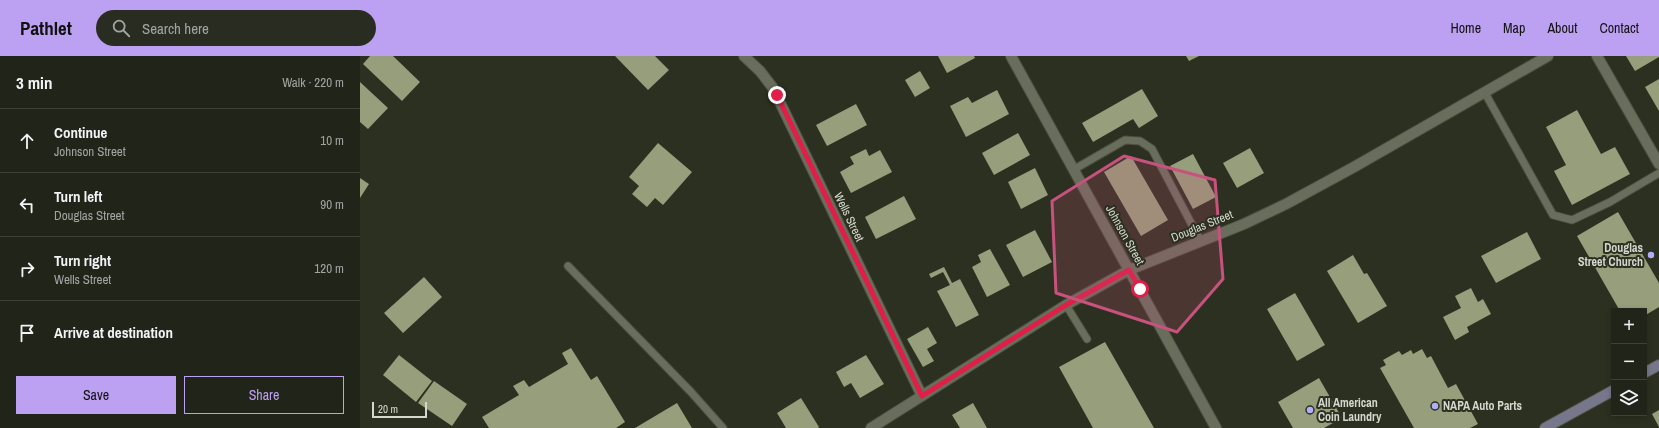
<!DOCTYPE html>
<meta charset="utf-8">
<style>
:root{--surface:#212418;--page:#292c21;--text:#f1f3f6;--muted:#a2a4a2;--line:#3e4137;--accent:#bca0f2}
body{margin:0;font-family:"Archivo Narrow",sans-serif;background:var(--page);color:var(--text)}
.controls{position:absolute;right:12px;bottom:12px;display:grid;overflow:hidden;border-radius:0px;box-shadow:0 2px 6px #0003}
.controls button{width:36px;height:36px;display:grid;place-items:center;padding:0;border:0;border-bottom:1px solid var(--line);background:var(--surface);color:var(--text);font:20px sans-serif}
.scale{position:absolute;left:12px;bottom:10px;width:55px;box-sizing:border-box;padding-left:4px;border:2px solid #d5d8ce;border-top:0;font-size:11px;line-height:14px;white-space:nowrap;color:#d5d8ce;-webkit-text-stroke:3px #2c3020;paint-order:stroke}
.stop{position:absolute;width:12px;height:12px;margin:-9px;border:3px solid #e11d48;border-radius:50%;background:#fff}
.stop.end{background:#e11d48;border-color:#fff;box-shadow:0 1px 4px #0008}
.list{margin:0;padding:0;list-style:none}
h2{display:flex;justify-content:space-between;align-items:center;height:52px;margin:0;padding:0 16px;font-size:17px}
h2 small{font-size:13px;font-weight:400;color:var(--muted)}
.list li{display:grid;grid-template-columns:26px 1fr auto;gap:12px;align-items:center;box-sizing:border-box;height:64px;padding:0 16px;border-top:1px solid var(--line)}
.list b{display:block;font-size:15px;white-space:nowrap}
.list p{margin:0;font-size:13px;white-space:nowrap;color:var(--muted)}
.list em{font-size:13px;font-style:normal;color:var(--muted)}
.actions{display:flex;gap:8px;padding:12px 16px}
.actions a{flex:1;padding:9px 0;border:1px solid var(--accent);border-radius:0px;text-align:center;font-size:14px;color:var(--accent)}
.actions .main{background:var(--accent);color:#111}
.icon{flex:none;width:22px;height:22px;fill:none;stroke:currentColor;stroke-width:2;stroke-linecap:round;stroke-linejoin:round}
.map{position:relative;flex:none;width:1299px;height:372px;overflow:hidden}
header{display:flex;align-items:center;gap:24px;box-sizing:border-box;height:56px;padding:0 20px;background:var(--accent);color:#111}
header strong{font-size:19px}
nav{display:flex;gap:22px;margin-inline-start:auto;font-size:14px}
.search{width:280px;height:36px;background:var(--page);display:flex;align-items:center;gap:10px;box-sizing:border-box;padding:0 14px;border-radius:22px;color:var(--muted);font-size:15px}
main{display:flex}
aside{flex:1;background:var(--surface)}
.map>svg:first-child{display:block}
</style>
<header>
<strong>Pathlet</strong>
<div class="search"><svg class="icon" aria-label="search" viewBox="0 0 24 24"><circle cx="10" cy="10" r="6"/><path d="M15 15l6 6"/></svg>Search here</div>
<nav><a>Home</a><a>Map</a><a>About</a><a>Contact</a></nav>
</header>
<main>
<aside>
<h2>3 min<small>Walk · 220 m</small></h2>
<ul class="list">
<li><svg class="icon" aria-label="ahead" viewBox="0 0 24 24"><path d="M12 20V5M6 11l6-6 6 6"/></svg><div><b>Continue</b><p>Johnson Street</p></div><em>10 m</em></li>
<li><svg class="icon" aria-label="left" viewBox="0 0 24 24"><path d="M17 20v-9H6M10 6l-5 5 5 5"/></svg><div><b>Turn left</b><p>Douglas Street</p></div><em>90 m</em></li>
<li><svg class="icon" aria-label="right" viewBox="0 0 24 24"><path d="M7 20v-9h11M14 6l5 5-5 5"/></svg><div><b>Turn right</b><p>Wells Street</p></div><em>120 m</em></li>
<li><svg class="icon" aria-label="arrive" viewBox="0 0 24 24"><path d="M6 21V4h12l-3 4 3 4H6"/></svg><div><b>Arrive at destination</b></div></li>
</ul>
<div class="actions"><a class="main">Save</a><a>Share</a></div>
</aside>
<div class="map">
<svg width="1299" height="372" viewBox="0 0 1299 372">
<rect width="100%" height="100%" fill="#2c3020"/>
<path fill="#969e7b" d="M10 0H33L60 26 42 45 3 8Z
M255 0H295L309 14 288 34Z
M578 0H614L615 2 587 17Z
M826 0H839L829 5Z
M1266 0H1299V1L1275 15Z
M560 15 570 32 555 41 545 24Z
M1299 23V55L1285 31Z
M0 26 28 52 8 73 0 66Z
M782 33 798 60 779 72 773 63 733 86 722 67Z
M637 34 649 58 606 81 590 50 608 41 612 47Z
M496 48 507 69 467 90 456 69Z
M1217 54 1241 98 1255 91 1270 118 1212 149 1194 115 1206 109 1186 71Z
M658 77 670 99 634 119 622 97Z
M298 87 332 116 303 149 295 142 287 151 272 138 279 130 269 121Z
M890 92 904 117 877 132 863 107Z
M506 93 509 100 520 94 532 116 491 137 480 116 494 108 490 101Z
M833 98 856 141 833 153 810 110Z
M771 100 808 164 781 180 744 116Z
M675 112 688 139 661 153 648 126Z
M0 122 9 128 0 142Z
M544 140 556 163 516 183 505 161Z
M1258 156 1299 227V251L1284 260V255H1260L1217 180Z
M675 174 692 206 663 221 646 189Z
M1167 176 1181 203 1136 227 1121 200Z
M630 193 650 229 627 241 612 211 621 206 618 199Z
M993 199 1004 218 1007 217 1027 250 998 267 967 215Z
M584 211 592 227 600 223 619 259 596 271 577 235 590 229 583 216 571 222 569 218Z
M64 221 82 241 43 277 24 257Z
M1111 232 1118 246 1123 243 1131 258 1107 271 1109 276 1095 284 1083 261 1101 252 1095 240Z
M935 237 965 289 937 305 907 253Z
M568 271 577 287 567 293 574 305 563 311 547 283Z
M745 286 794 372H733L699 311Z
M211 292 231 324 237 320 265 366 256 372H129L122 361 159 339 153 330 164 324 169 331 208 308 202 297Z
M1062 293 1067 302 1071 300 1088 332 1096 328 1118 368 1110 372H1054L1020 312 1026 309 1023 304 1039 295 1042 299 1051 294 1053 298Z
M39 299 72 325 56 346 23 319Z
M506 299 524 328 500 342 491 327 484 331 476 316Z
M959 322 982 362 964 372H933L918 346Z
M74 325 107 348 92 370 58 347Z
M441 342 459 371 458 372H426L417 357Z
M317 347 332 372H275Z
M613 347 627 372H600L592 359Z
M1299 354V371L1292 358Z"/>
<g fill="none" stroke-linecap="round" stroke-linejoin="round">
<g stroke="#4b4e40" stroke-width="9">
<path id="lane" d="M1125 37 1193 159 1212 164 1250 146 1299 117
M713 114 765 84 780 85 792 93 841 186
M208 210 331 336 363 372
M706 249 727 283"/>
</g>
<g stroke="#4b4e40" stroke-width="12">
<path id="street" d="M384 0 400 15 413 32 562 340
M651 0 856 372
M1237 0 1299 108
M511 372 706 249 769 214 884 168 926 148 994 111 1188 0"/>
</g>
<g stroke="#4b4e40" stroke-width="12">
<path id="secondary" d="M1284 317 1299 309
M1185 372 1254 334"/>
</g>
<use href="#lane" stroke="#696e5c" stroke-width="7"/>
<use href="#street" stroke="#696e5c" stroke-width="10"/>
<use href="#secondary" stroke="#76778a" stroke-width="10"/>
</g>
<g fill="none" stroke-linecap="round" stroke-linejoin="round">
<path stroke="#e11d48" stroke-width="5" d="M417 39 562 340 706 249 769 214 780 233"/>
</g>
<path fill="#c8527e" fill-opacity="0.2" stroke="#c8527e" stroke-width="3" stroke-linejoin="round" d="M764 100 855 124 863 223 817 276 696 237 692 145Z"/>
<g fill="#b0aefa" stroke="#2c3020" stroke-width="1.5">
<circle cx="1291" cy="199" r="4"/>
<circle cx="1075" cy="350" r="4"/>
<circle cx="950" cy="354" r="4"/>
</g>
<g text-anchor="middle" stroke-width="4" stroke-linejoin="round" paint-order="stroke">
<g font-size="12" fill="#d5d8ce" stroke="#2c3020">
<text transform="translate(489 161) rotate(64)" y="4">Wells Street</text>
<text transform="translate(842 170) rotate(-22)" y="4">Douglas Street</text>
<text transform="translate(765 179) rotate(61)" y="4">Johnson Street</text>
</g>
<g font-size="12" font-weight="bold" fill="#d5d8ce" stroke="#2c3020" text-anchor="start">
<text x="1283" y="196" text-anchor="end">Douglas<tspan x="1283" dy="14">Street Church</tspan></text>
<text x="958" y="351">All American<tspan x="958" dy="14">Coin Laundry</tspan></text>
<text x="1083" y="354">NAPA Auto Parts</text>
</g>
</g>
</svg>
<div class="controls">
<button>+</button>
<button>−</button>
<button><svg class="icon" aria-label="layers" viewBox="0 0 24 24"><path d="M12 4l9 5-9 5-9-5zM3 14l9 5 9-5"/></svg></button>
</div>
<div class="scale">20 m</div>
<div class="stop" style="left:780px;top:233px"></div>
<div class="stop end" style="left:417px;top:39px"></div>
</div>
</main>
